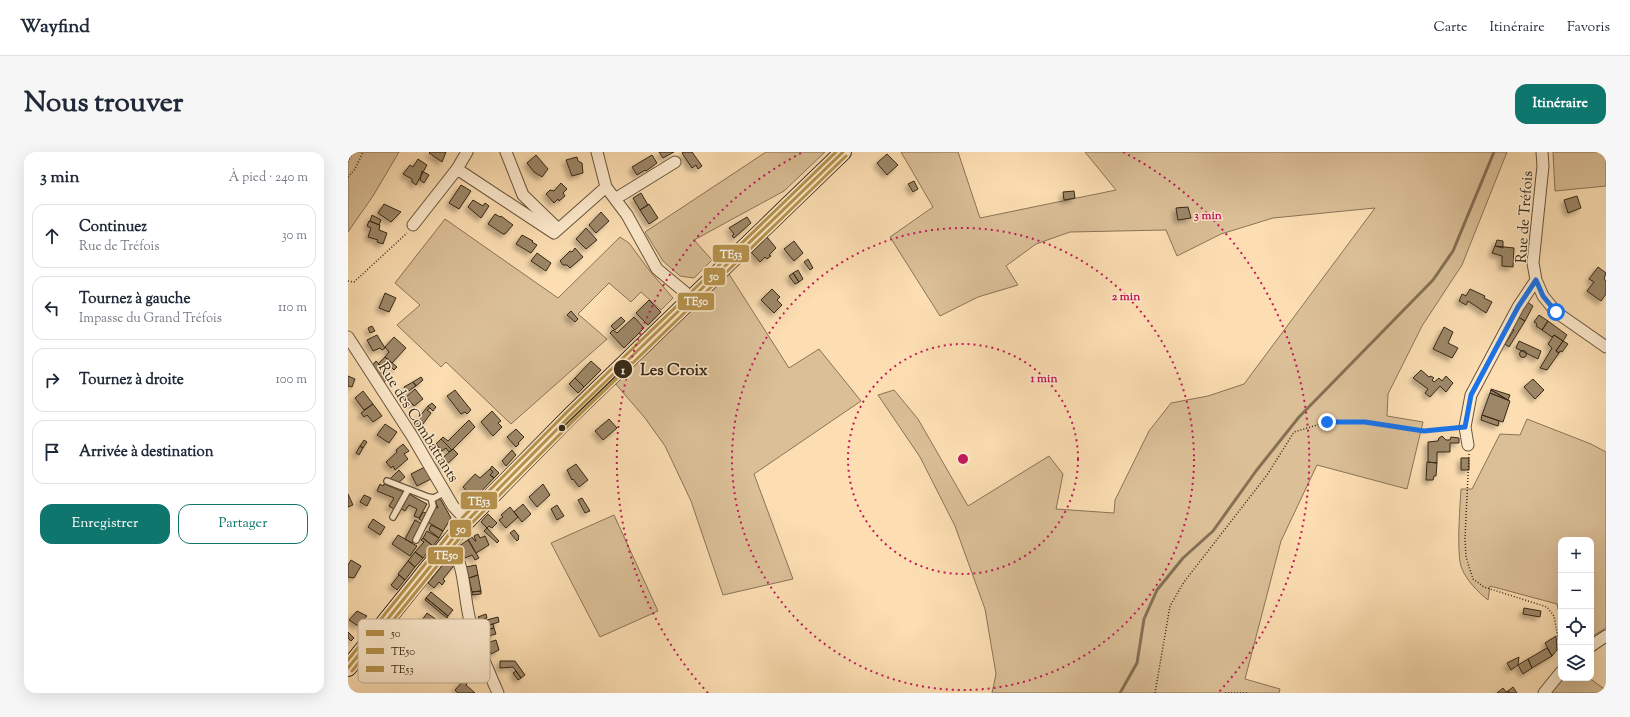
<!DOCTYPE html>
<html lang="fr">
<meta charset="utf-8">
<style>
:root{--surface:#fff;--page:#f6f6f7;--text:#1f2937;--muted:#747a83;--line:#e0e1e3;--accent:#0f766e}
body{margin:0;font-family:"Sorts Mill Goudy",serif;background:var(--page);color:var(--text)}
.controls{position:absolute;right:12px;bottom:12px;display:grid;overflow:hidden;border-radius:8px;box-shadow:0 4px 16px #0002}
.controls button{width:36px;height:36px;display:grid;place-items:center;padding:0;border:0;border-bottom:1px solid var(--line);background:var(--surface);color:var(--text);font:20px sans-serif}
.stop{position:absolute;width:12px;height:12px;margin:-9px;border:3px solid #1a73e8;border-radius:50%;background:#fff}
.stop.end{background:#1a73e8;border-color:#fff;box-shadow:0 1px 4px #0008}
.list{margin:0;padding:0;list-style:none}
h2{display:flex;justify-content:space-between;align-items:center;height:52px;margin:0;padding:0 16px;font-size:17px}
h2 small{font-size:13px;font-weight:400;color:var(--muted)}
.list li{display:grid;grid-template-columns:26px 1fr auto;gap:12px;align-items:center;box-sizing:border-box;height:64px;margin:0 8px 8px;padding:0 8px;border:1px solid var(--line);border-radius:12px}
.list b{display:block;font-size:15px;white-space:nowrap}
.list p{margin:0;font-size:13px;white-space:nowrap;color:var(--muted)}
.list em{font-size:13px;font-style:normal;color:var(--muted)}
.actions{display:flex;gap:8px;padding:12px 16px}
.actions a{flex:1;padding:9px 0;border:1px solid var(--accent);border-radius:12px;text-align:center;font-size:14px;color:var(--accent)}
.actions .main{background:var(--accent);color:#fff}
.icon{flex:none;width:22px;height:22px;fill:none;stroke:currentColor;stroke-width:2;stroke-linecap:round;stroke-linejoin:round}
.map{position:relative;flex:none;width:1258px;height:541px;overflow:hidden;border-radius:12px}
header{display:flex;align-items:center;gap:24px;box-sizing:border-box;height:56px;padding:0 20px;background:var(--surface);border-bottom:1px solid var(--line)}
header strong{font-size:19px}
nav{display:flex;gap:22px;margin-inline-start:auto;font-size:14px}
.intro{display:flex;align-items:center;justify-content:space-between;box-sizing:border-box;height:96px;padding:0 24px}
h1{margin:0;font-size:28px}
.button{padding:10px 18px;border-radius:12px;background:var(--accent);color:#fff;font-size:14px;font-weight:700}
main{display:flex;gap:24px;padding:0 24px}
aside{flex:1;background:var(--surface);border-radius:12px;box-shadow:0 4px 16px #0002}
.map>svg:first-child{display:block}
</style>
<header>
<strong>Wayfind</strong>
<nav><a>Carte</a><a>Itinéraire</a><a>Favoris</a></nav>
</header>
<div class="intro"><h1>Nous trouver</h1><a class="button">Itinéraire</a></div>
<main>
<aside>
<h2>3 min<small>À pied · 240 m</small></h2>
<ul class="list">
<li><svg class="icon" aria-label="ahead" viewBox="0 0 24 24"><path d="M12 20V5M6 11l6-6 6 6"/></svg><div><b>Continuez</b><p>Rue de Tréfois</p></div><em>30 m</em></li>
<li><svg class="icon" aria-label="left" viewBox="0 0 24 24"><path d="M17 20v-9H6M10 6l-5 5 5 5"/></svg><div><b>Tournez à gauche</b><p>Impasse du Grand Tréfois</p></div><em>110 m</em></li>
<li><svg class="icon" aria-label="right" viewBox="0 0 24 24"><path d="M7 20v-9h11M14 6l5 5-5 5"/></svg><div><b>Tournez à droite</b></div><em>100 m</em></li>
<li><svg class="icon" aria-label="arrive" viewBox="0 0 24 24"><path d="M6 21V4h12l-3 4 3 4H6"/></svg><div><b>Arrivée à destination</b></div></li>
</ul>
<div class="actions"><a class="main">Enregistrer</a><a>Partager</a></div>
</aside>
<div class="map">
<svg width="1258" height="541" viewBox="0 0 1258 541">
<defs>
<filter id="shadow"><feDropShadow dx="-3.5" dy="3.5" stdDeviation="2" flood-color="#0004"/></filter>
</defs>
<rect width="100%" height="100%" fill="#fcdeb2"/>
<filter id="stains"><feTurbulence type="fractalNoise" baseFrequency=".005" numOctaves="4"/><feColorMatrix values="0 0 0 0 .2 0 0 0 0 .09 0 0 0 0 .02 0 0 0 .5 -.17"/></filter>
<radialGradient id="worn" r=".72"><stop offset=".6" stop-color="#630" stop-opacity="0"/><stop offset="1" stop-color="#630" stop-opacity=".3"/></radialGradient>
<path fill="#dbbf97" stroke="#897456" d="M0 0H51L25 44 0 80Z
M418 0H477L436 39 346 88 364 108 346 126 332 124 315 109 297 80Z
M553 0H610L632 66 768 38 737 0H1159L1114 113 1074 174 1040 242 1039 264 1075 270 1059 337 969 313 933 389 897 527 932 537 931 541H644L648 522 637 457 607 374 572 305 530 243 546 238 570 267 620 354 701 304 715 322 708 357 766 361 767 348 801 279 823 251 860 244 896 232 1027 56 925 66 873 82 829 104 818 78 722 80 688 92 658 114 670 133 630 145 592 164 542 85 585 55Z
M1205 0H1258V34L1207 39Z
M97 67 210 146 272 85 281 91 301 118 325 146 313 158 293 140 283 150 261 131 230 162 259 187 163 272 98 210 93 215 49 173 72 153 47 131Z
M381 122 441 216 471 197 513 249 406 322 445 427 375 443 343 349 317 294 297 266 266 230Z
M1179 267 1243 292 1258 300V476L1243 485V388H1213V471L1209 452 1142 434 1140 448C1130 440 1119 429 1114 417 1108 405 1112 354 1113 337H1124L1152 282 1172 283Z
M266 363 310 459 252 485 203 391Z
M1215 526H1241L1258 538V541H1202Z"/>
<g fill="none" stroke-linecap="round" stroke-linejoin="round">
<path stroke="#857054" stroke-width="3" d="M772 541 789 511 796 467 809 438 835 406 865 379 908 319 951 265 1085 128 1105 99 1146 0"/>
</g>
<path fill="#9d8767" stroke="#372916" filter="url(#shadow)" d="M82 0H98L94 10 81 1Z
M311 0H326L315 6Z
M336 0H344L354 14 350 17 348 13 344 16 334 1Z
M539 2 550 13 539 23 529 11Z
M188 3 200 17 194 25 186 20 179 11Z
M304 3 309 11 298 19 297 18 289 23 284 15Z
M229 5 230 9 234 11 235 21 224 24 218 8Z
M70 7 79 13 68 33 64 30V27L55 22 62 13 65 15Z
M74 19 81 23 76 31 72 28Z
M566 29 570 37 565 40 560 32Z
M213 31 219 37 215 41 217 44 211 49 210 47 206 51 198 42 202 38 206 39Z
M113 33 123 39 111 57 101 51Z
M726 39 727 46 716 48 715 40Z
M293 41 300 53 292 58 285 46Z
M1229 44 1233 56 1220 61 1216 48Z
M125 48 135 54 137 51 141 54 133 66 120 55Z
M36 52 53 60 43 70 30 61Z
M301 52 310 66 301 72 292 58Z
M840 55 843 66 830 68 828 56Z
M253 60 261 69 248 81 241 73Z
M147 62 152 65 153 64 165 73 157 82H155L140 72Z
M24 63 33 68 31 73 22 69Z
M399 65 403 71 386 86 384 84 386 82 381 76Z
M21 69 32 73 31 78 39 81 35 92 29 90 30 88 20 85 23 76 19 74Z
M238 76 249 88 238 97 228 87Z
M174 83 185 89 184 90 189 93 183 101 168 92Z
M419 85 428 96 421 103 423 104 419 107 417 105 412 110 403 100Z
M1149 88 1155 89V96L1147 94Z
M446 89 455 101 446 109 436 97Z
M1147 94 1166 96 1165 115 1154 114V104L1144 101Z
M227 96 235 105 222 116 219 113H215L212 109 222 99 224 100Z
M189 101 203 111 198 119 183 109Z
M460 107 465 116 462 118 456 110Z
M1250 115 1258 121 1256 127 1258 129V142L1253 149 1239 139 1246 130 1241 127Z
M450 118 455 127 451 130 445 121Z
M445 121 451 130 447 132 441 124Z
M424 137 432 145 429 148 434 153 426 161 413 148Z
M1122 137 1137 144 1136 146 1144 150 1138 161 1120 149 1118 153 1111 149 1114 142 1118 144Z
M37 141 48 146 41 160 31 156Z
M301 148 313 160 300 173 288 161Z
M1179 150 1185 154 1177 169 1170 165Z
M223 159 230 167 227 170 219 163Z
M1191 163 1200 169 1194 178 1188 174 1189 172 1186 170Z
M273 165 277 169 267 178 263 174Z
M286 165 296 176 276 196 262 181 265 178 269 181Z
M1170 165 1177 169 1161 195 1157 192 1166 178 1164 176Z
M1200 169 1219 183 1215 189 1206 183 1204 185 1194 178Z
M24 174 27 179 22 181 20 176Z
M1096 175 1105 180 1100 191 1110 196 1104 206 1085 197Z
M29 183 37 196 34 198 32 196 25 199 19 188Z
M1206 183 1215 189 1208 199 1211 201 1199 218 1192 216 1204 196 1200 192Z
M46 185 58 196 44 211 37 205 41 200 37 195Z
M1171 189 1193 199 1190 207 1168 196Z
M1215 189 1220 192 1214 200 1212 199 1211 201 1208 199Z
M1171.5 202a3.5 3.5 0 1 1 7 0a3.5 3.5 0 1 1-7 0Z
M37 205 49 215 46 218 42 214 38 219 30 212Z
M28 209 38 219 35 222 39 227 35 231 23 215Z
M243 209 253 218 236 235 227 226Z
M1073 218 1081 225 1083 224 1086 226 1084 228 1086 230 1091 226 1094 229 1098 224 1105 231 1098 240 1092 234 1082 245 1077 241 1080 237 1065 226Z
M0 224 7 227 4 235 0 234Z
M73 225 75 228 68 234 65 230Z
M227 226 236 235 230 241 221 232Z
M1185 227 1196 238 1187 247 1176 235Z
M65 230 68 234 59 240 56 235Z
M67 237 75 247 66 254 58 245Z
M1143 237 1162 243 1160 248 1143 238Z
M107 238 123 258 119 262 117 260 113 262 99 244Z
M1143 238 1150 242 1160 248 1142 241Z
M15 239 25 252 16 258 7 246Z
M1142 241 1162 249 1155 270 1134 263Z
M84 251 88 255 85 259 80 254Z
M25 252 34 264 25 270 19 263 16 265 13 261Z
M80 254 82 256 79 258 83 261 72 276H69L68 269Z
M144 259 153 269 150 271 154 275 145 284 133 270Z
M1134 263 1151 269 1150 274 1133 268Z
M261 267 269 276 255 288 247 279Z
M121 268 127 275 104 298 93 287 95 285 100 289Z
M37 272 49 280 41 291 29 283Z
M168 277 176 285 170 291 171 292 168 295 159 285Z
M1094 284 1098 288H1102L1103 285 1111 286V291H1102V300H1089V311L1080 310V290L1090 289 1091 286Z
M93 287 104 298 101 300 98 296 94 299 88 292Z
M16 288 19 290 15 296 12 294Z
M55 292 61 299 56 302 60 307 47 318 45 314 43 316 38 310 49 300 48 298Z
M12 294 15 296 11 303 8 301Z
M105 297 110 302 96 315 91 309Z
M164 298 168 303 158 314 154 309Z
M1113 306H1121V318H1113Z
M1079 310 1089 311 1088 324H1086L1085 328H1078Z
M228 312 240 328 231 335 225 327 224 328 219 318Z
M144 314 151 321 146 326 142 323 145 320 142 317Z
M77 315 83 327 69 334 63 322Z
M142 317 145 320 142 323 146 326 126 347 115 335 127 322 132 326Z
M51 318 57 325 50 331 42 327Z
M32 332 35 334 36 332 56 340 46 357 41 354 46 346 29 339Z
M195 332 202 343 189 355 181 345Z
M0 342 5 353 0 355Z
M61 342 79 352 71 366 66 364 69 357 61 353 57 359 52 356Z
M16 343 23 346 19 354 12 350Z
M234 346 242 359 237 361 230 348Z
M90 347 93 348 103 366 95 379 78 369 87 355 90 356 87 348Z
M175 352 183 362 174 370 166 360Z
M209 353 216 364 209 368 203 357Z
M162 355 170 365 158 376 151 368 155 365 153 363Z
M75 360 78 361 74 369 71 367Z
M140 362 149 371 144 376 141 374 139 376 133 370Z
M25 367 37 375 32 383 20 375Z
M67 368 74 372 64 391 57 387Z
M83 373 95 379 91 386 81 378Z
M139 376 151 389 149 391 136 379Z
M166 378 171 384 170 386 171 387 169 389 162 381Z
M79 379 91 386 85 394 75 386Z
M130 382 132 386 137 384 141 393 128 401 120 387 124 385 127 389H128L126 384Z
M50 383 69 394 62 404 44 392Z
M75 386 85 394 75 406 67 400 76 390 73 388Z
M120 388 131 406 127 408 124 403 117 406 111 394Z
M67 400 75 406 67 415 60 409Z
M102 404 109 410 95 427 97 429 94 433 91 430 86 436 80 431Z
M3 408 13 414 6 426 0 425V413Z
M60 409 67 415 57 428 50 422Z
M128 413 130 423 121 426 118 415Z
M51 423 57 428 49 438 43 433Z
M130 423 133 439 124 440 121 426Z
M133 439V442L124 443V440Z
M83 440 105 458 100 464 78 446Z
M78 446 100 464 99 466 77 448Z
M1176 456 1193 459 1192 465 1175 462Z
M9 459 19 464 10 474 1 468Z
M79 461 89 468 78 482 69 475Z
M138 462 139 466 132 468 130 465Z
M150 465 151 470 132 476 131 470Z
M145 472 146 476 136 479 135 475Z
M146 476 148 482 137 485 136 479Z
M0 480 6 486 3 489 0 486Z
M1208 484 1209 498 1204 504 1197 491Z
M148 488 151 498 143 502 139 491Z
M1199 496 1204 504 1184 516 1180 507Z
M1171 505 1170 513 1163 518 1159 511Z
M1180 507 1184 516 1175 522 1170 513Z
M152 509H167L177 523 173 526 165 515 152 516Z
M168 519 173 526 170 528 165 521Z
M117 527 120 530 118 533 127 541H110L107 538Z
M1165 535 1169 541H1161L1160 539Z
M1155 536 1158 540 1160 539 1161 541H1149Z"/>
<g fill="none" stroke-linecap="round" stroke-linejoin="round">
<g stroke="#68563d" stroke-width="8">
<path id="lane" d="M39 329 80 345 86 346 97 340
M45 365 60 338
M68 388 85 354 83 346"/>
</g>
<g stroke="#68563d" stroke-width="13">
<path id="street" d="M158 0 175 43 210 77
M249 0 258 35 279 63 309 117 344 146
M1194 0 1195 14 1185 111 1188 128 1195 144 1208 160 1258 195
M109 17 206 81 258 35
M267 47 327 10
M65 73 109 17 119 0
M0 185 64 284 105 354 119 369
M1120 293 1117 275 1123 243 1170 155 1188 128
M101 390C118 414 115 442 122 469 129 494 140 518 150 541
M1243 494 1258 484
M1196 541 1213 520"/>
</g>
<g stroke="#372916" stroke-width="18">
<path id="secondary" d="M0 516 101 390 119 369 222 264 495 0"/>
</g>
<path stroke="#372916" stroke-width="1.5" stroke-dasharray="1 2" stroke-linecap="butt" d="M0 10 5 0
M0 25 7 17 15 0
M0 129 6 130 59 81
M1121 302 1117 386 1118 405 1125 427 1136 435 1199 455 1206 464 1213 502
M807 541 822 454 836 430 919 323 946 280 979 270H1017L1076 279 1107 276
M877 541H900"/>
<use href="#lane" stroke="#fdeacd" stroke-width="5.5"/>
<use href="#street" stroke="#fdeacd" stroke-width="11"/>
<use href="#secondary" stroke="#fdeacd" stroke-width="16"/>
<g stroke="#fdeacd" stroke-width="6">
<path id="bus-1" d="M0 516 119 369 222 264 495 0"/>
</g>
<g stroke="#fdeacd" stroke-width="6">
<path id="bus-2" d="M4 519 123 372 226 268 498 4"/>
</g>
<g stroke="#fdeacd" stroke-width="6">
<path id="bus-3" d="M0 508 115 365 219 260 488 0"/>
</g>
<use href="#bus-1" stroke="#b7934d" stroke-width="3"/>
<use href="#bus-2" stroke="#b7934d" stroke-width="3"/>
<use href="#bus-3" stroke="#b7934d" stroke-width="3"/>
</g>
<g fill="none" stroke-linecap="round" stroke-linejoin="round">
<path stroke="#1a73e8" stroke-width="5" d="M979 270H1017L1076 279 1117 275 1123 243 1170 155 1188 128 1195 144 1208 160"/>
</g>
<g fill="none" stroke="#c2185b" stroke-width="2" stroke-dasharray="2 4">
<circle cx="615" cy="307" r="115"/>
<circle cx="615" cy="307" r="231"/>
<path d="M360 541A346 346 0 0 1 455 0M775 0A346 346 0 0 1 870 541"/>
</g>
<g text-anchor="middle" stroke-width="3" stroke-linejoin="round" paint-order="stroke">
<g font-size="15" fill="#372916" stroke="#fdeacd">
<text transform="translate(1176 65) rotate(-86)" y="5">Rue de Tréfois</text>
<text transform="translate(71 270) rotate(58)" y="5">Rue des Combattants</text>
</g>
</g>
<rect x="10" y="467" width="132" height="64" rx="6" fill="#fdeacd" stroke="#c2b096" stroke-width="1"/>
<rect x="18" y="478" width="18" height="6" fill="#b7934d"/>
<rect x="18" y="496" width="18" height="6" fill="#b7934d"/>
<rect x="18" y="514" width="18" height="6" fill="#b7934d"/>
<g font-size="11" fill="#372916">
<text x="43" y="485">50</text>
<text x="43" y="503">TE50</text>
<text x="43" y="521">TE53</text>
</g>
<circle cx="615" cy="307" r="6" fill="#c2185b" stroke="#fdeacd" stroke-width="2"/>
<g font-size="12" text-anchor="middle" font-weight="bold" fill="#c2185b" stroke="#fdeacd" stroke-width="3" stroke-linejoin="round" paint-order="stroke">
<text x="860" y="67">3 min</text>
<text x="778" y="148">2 min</text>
<text x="696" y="230">1 min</text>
</g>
<path fill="none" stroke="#372916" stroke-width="1.5" d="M214 276L275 217"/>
<g fill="#372916" stroke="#fdeacd" stroke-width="1.5">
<circle cx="214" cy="276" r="4"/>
<circle cx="275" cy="217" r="10"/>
</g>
<g font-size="12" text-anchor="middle" font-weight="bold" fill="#fff">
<text x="275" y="222">1</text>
</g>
<g font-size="16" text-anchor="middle" font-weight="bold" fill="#372916" stroke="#fdeacd" stroke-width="3" stroke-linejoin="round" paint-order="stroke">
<text x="326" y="223">Les Croix</text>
</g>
<g stroke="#fdeacd" stroke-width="1.5">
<rect x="364" y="92" width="38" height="19" rx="4" fill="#b7934d"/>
<rect x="355" y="115" width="23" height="19" rx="4" fill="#b7934d"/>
<rect x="329" y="140" width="38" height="19" rx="4" fill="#b7934d"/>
<rect x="112" y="339" width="38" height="19" rx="4" fill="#b7934d"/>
<rect x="101" y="367" width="23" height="19" rx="4" fill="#b7934d"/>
<rect x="79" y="394" width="37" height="19" rx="4" fill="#b7934d"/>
</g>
<g font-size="11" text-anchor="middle" font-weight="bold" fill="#fff">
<text x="383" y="106">TE53</text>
<text x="366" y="128">50</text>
<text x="348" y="153">TE50</text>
<text x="131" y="353">TE53</text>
<text x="113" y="381">50</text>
<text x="98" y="407">TE50</text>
</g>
<rect width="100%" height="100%" filter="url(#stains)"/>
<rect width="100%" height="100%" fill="url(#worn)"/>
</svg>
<div class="controls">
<button>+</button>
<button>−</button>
<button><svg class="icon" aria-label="locate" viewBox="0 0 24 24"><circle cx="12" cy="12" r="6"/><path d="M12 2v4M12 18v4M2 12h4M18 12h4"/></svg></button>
<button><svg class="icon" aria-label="layers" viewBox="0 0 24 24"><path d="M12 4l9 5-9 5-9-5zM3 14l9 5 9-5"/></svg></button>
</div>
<div class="stop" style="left:1208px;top:160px"></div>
<div class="stop end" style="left:979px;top:270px"></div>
</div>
</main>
